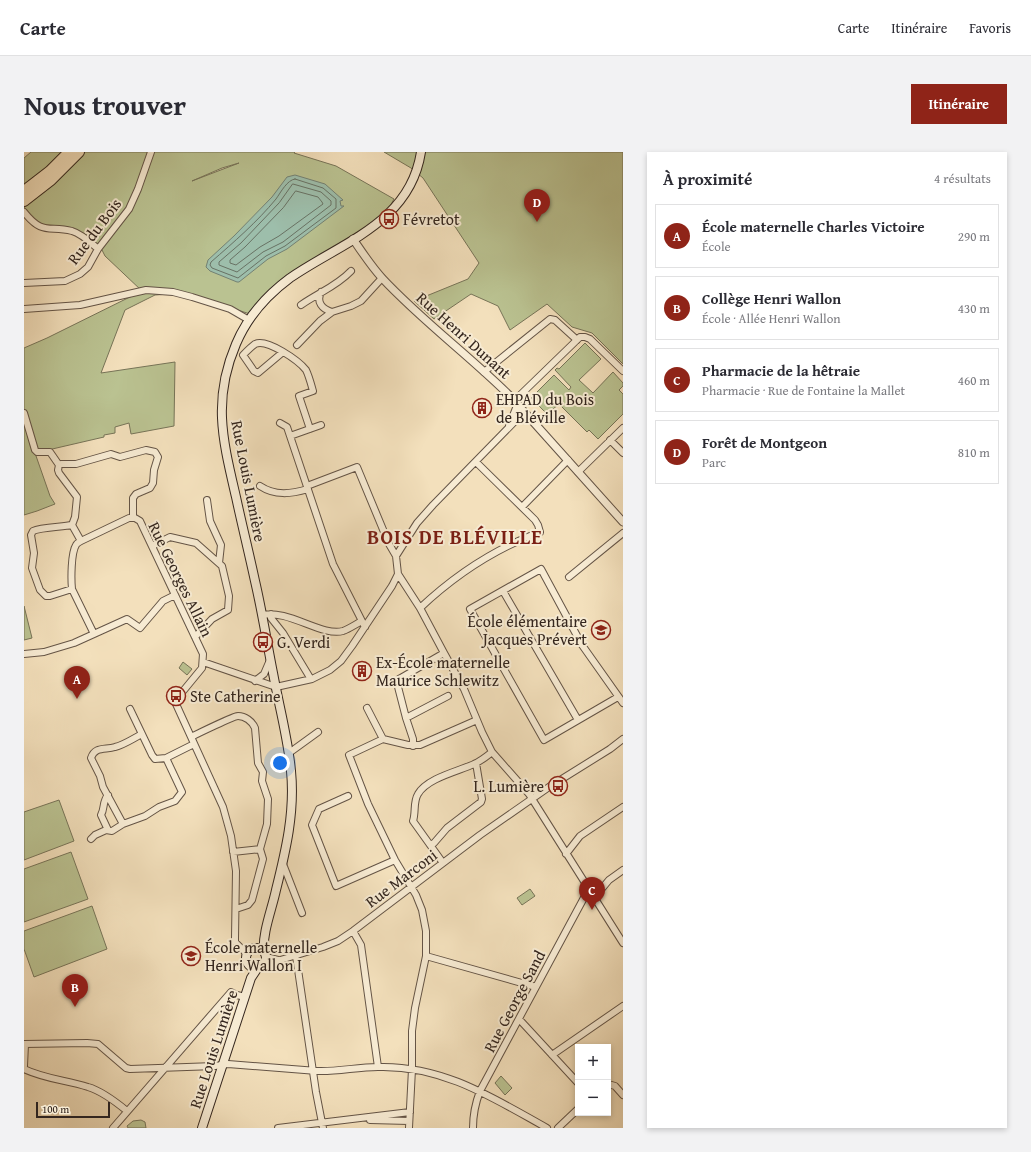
<!DOCTYPE html>
<html lang="fr">
<meta charset="utf-8">
<style>
:root{--surface:#fff;--page:#f2f2f3;--text:#2b2b33;--muted:#7c7c81;--line:#e1e1e2;--accent:#8f2418}
body{margin:0;font-family:"Gentium Book Plus",serif;background:var(--page);color:var(--text)}
.controls{position:absolute;right:12px;bottom:12px;display:grid;overflow:hidden;border-radius:0px;box-shadow:0 2px 6px #0003}
.controls button{width:36px;height:36px;display:grid;place-items:center;padding:0;border:0;border-bottom:1px solid var(--line);background:var(--surface);color:var(--text);font:20px sans-serif}
.scale{position:absolute;left:12px;bottom:10px;width:74px;box-sizing:border-box;padding-left:4px;border:2px solid #34261e;border-top:0;font-size:11px;line-height:14px;white-space:nowrap;color:#34261e;-webkit-text-stroke:3px #f7ebd3;paint-order:stroke}
.you{position:absolute;left:256px;top:611px;width:14px;height:14px;margin:-10px;border:3px solid #fff;border-radius:50%;background:#1a73e8;box-shadow:0 0 0 6px #1a73e833}
.badge{display:grid;place-items:center;width:26px;height:26px;border-radius:50%;background:var(--accent);color:#fff;font-size:13px;font-weight:700}
.pin{position:absolute;translate:-50% -33px;filter:drop-shadow(0 1px 2px #0008)}
.pin::after{content:'';position:absolute;top:21px;width:14px;height:12px;background:inherit;clip-path:polygon(0 0,100% 0,50% 100%)}
.list{margin:0;padding:0;list-style:none}
h2{display:flex;justify-content:space-between;align-items:center;height:52px;margin:0;padding:0 16px;font-size:17px}
h2 small{font-size:13px;font-weight:400;color:var(--muted)}
.list li{display:grid;grid-template-columns:26px 1fr auto;gap:12px;align-items:center;box-sizing:border-box;height:64px;margin:0 8px 8px;padding:0 8px;border:1px solid var(--line);border-radius:0px}
.list b{display:block;font-size:15px;white-space:nowrap}
.list p{margin:0;font-size:13px;white-space:nowrap;color:var(--muted)}
.list em{font-size:13px;font-style:normal;color:var(--muted)}
.map{position:relative;flex:none;width:599px;height:976px;overflow:hidden;border-radius:0px}
header{display:flex;align-items:center;gap:24px;box-sizing:border-box;height:56px;padding:0 20px;background:var(--surface);border-bottom:1px solid var(--line)}
header strong{font-size:19px}
nav{display:flex;gap:22px;margin-inline-start:auto;font-size:14px}
.intro{display:flex;align-items:center;justify-content:space-between;box-sizing:border-box;height:96px;padding:0 24px}
h1{margin:0;font-size:28px}
.button{padding:10px 18px;border-radius:0px;background:var(--accent);color:#fff;font-size:14px;font-weight:700}
main{display:flex;gap:24px;padding:0 24px}
aside{flex:1;background:var(--surface);border-radius:0px;box-shadow:0 2px 6px #0003}
.map>svg:first-child{display:block}
</style>
<header>
<strong>Carte</strong>
<nav><a>Carte</a><a>Itinéraire</a><a>Favoris</a></nav>
</header>
<div class="intro"><h1>Nous trouver</h1><a class="button">Itinéraire</a></div>
<main>
<div class="map">
<svg width="599" height="976" viewBox="0 0 599 976">
<rect width="100%" height="100%" fill="#f3e0bc"/>
<filter id="stains"><feTurbulence type="fractalNoise" baseFrequency=".005" numOctaves="4"/><feColorMatrix values="0 0 0 0 .2 0 0 0 0 .09 0 0 0 0 .02 0 0 0 .5 -.17"/></filter>
<radialGradient id="worn" r=".72"><stop offset=".6" stop-color="#630" stop-opacity="0"/><stop offset="1" stop-color="#630" stop-opacity=".3"/></radialGradient>
<path fill="#bac291" stroke="#777458" fill-rule="evenodd" d="M7 0H271L270 1 312 14 370 47 361 63 276 116 226 162 161 141 131 143 101 158 77 221 151 210 150 274 107 282 105 271 91 275V281L80 283V285L11 301 26 344 31 352 13 359 0 363V196L23 186 118 139 81 104 78 98 52 78 16 72 8 65 0 55V6ZM215 11 168 29 198 16Z
M360 0H599V212L568 181 548 175 523 152 486 178 474 154 447 142 410 167 390 149 444 127 455 111 399 26 387 16Z
M561 191 577 207 555 228 569 241 589 220 599 231V234L595 238 599 242V262L574 287 565 278 563 280 535 252 523 262 507 246 530 223 545 238 547 235 531 218 533 216 535 217Z
M0 454 8 486 0 488Z
M159 510 168 517 163 523 155 516Z
M35 648 50 689 0 708V660Z
M47 700 64 747 0 770V717Z
M506 737 511 744 498 753 493 746Z
M68 754 83 797 10 825 0 797V779Z
M477 924 488 936 481 943 471 931Z
M117 968 121 970 122 976H104L103 974 109 969Z"/>
<path fill="#9dbeab" stroke="#738173" d="M271 23 301 32 319 48 316 49 317 54H320L263 97 244 107 215 130H213L186 119 182 115 184 108 210 84 248 45 263 25Z"/>
<g fill="none" stroke-linecap="round" stroke-linejoin="round">
<path stroke="#687264" stroke-width="1" d="M271 27 299 36 312 47V56L261 94 242 104 214 126 188 116 186 113 187 110C210 90 233 70 252 47 257 40 263 28 271 27Z
M269 32 297 40 307 49V53L259 90 239 100 213 120 195 113V110L217 91 255 51Z
M272 39 294 45 298 50 299 52 255 84 236 95 212 113 206 111V108L221 95 259 56Z"/>
<g stroke="#645446" stroke-width="8">
<path id="minor" d="M0 60C19 84 25 73 48 79 58 82 67 91 74 97
M0 131 41 129 56 122 64 115 74 97 105 57 114 37 127 0
M297 140C292 150 298 157 308 160
M277 153C294 141 313 134 327 119
M0 157 56 153 122 138 149 140 168 145 206 157 225 168
M273 193 296 169 308 160 327 154 337 149 358 126
M259 200 234 221 230 219 219 203C223 199 227 195 231 192 243 186 275 209 282 218 285 224 287 232 289 239L275 244 286 277
M460 220 526 167 531 168 553 188
M490 249 556 185H561L566 187 599 219
M0 261 11 298 13 300H26L35 313
M256 271 263 275 309 412 341 475
M485 274 492 256 495 254
M266 284 297 273
M586 288 599 301
M554 320 599 276
M236 334C251 344 267 342 284 337
M283 334 333 315 365 392 372 404 374 422 396 456 420 501 440 537 458 580 468 600 505 642 599 791
M183 348 186 369 197 393 195 411
M498 355 544 308
M48 373C37 375 17 375 9 379L7 383 10 401 8 416 16 438 22 444H26L48 437
M57 389 48 373 51 365 53 345 35 321 34 318 35 313 37 312H52L87 302 96 305 122 298 131 300 134 305 130 318 129 331 126 336 112 342 109 346V366
M128 394 146 385 172 391 198 414 205 444 204 458 188 467 171 485
M372 404 393 371 409 353 500 260
M545 425 599 381
M479 439 554 568
M396 456C431 423 470 397 516 380L514 373 511 368 452 310
M247 462V466L259 481 285 524
M238 463C264 457 298 485 319 479 325 477 332 472 338 469
M70 482 48 437C47 427 47 401 52 393 53 391 55 390 57 389L105 366H111L116 369 179 502 178 516 155 544 152 552 199 655 207 684 212 719 211 786V790L223 802
M0 502 20 500 50 491 103 467 116 476 139 449 151 443
M179 510 252 535 288 527 306 518 317 509 328 494 368 434 374 422
M231 529 240 522 246 508
M594 545 520 588 446 457 517 417 558 493 599 551
M343 556 359 587
M106 557 128 603 131 607 142 606 170 592
M382 566 424 544
M167 585C173 582 210 564 214 564 221 564 228 569 231 576L234 611 239 620 238 629 244 647 243 672 236 697 239 707 228 748 224 753 212 757
M389 594V587L382 566 373 531 375 527 420 501
M265 601 294 580
M84 643C78 650 81 656 77 663L84 678
M324 644 295 657 288 673 312 734 371 708
M99 672 121 664 135 655 151 649 158 640 142 606
M67 687 71 683 82 678 88 679 99 672 79 635 76 624 67 606C71 594 81 598 91 595 100 593 110 586 118 582
M406 693 410 691 423 676 457 650 458 647 452 611
M209 700 236 697
M542 702 556 684 599 655
M419 711 389 669C392 660 389 650 394 642 403 626 435 619 450 612 457 609 463 604 468 600
M259 712 278 761
M570 746 585 728 599 718
M329 779 337 793 354 915
M272 804 292 940 299 976
M402 804 512 835
M242 805 254 808
M240 813 299 795 314 789 329 779 456 683 525 635 586 597 599 587
M495 867 554 931
M0 892 63 891 74 892 102 916 106 917 191 914 204 912 293 919C313 920 333 915 354 915 419 913 469 946 523 976
M528 903 599 854
M0 914 1 892
M0 917C21 927 42 928 64 935 78 939 92 950 103 959
M584 932 591 934 599 943
M346 968 385 969
M89 976 207 840 213 843 221 845
M254 976 386 960
M385 976 388 917V879L391 856 402 804V779L398 758 392 743 371 708 344 652 325 603 359 587 384 593H396L453 568
M449 976C449 963 451 952 456 939L562 742 566 739
M534 976 554 957"/>
</g>
<g stroke="#645446" stroke-width="9">
<path id="tertiary" d="M329 87C338 100 347 114 358 126 398 169 446 204 487 245L599 370"/>
</g>
<g stroke="#34261e" stroke-width="10">
<path id="secondary" d="M222 806a10 10 0 1 1 20 0a10 10 0 1 1-20 0Z
M240 800C238 781 248 757 252 738 262 698 271 660 267 619 264 586 255 554 249 521 243 491 238 459 231 429 225 401 218 373 212 345 199 289 188 248 212 192 223 166 243 143 266 126 318 90 386 71 397 0
M178 976 227 826 233 817"/>
</g>
<g stroke="#34261e" stroke-width="12">
<path id="trunk" d="M0 39 26 19 45 0
M0 49 27 28 55 0"/>
</g>
<use href="#minor" stroke="#f7ebd3" stroke-width="6"/>
<use href="#tertiary" stroke="#f7ebd3" stroke-width="7"/>
<use href="#secondary" stroke="#f7ebd3" stroke-width="8"/>
<use href="#trunk" stroke="#f3e0bc" stroke-width="10"/>
</g>
<defs>
<g id="bus-ring" transform="scale(1)"><circle r="9.5" fill="#f7ebd3" stroke="#8f2418" stroke-width="1.5"/><path d="M-5-6H5V4H4V6H2V4H-2V6H-4V4H-5ZM-3.5-4V0h7V-4ZM-3.5 1.2v1.5H-2V1.2ZM2 1.2v1.5H3.5V1.2Z" fill="#8f2418"/></g>
<g id="building-ring" transform="scale(1)"><circle r="9.5" fill="#f7ebd3" stroke="#8f2418" stroke-width="1.5"/><path d="M-4-6H4V6H1V3H-1V6H-4ZM-2.5-4.3h1.7v1.8h-1.7ZM.8-4.3h1.7v1.8H.8ZM-2.5-1h1.7V.8h-1.7ZM.8-1h1.7V.8H.8Z" fill="#8f2418"/></g>
<g id="school-ring" transform="scale(1)"><circle r="9.5" fill="#f7ebd3" stroke="#8f2418" stroke-width="1.5"/><path d="M0-5L7-2L0 1L-7-2ZM-4 1L0 2.5L4 1V4Q0 6-4 4Z" fill="#8f2418"/></g>
</defs>
<g fill-rule="evenodd">
<use href="#bus-ring" x="365" y="67"/>
<use href="#building-ring" x="458" y="256"/>
<use href="#school-ring" x="577" y="478"/>
<use href="#bus-ring" x="239" y="490"/>
<use href="#building-ring" x="338" y="519"/>
<use href="#bus-ring" x="152" y="544"/>
<use href="#bus-ring" x="534" y="634"/>
<use href="#school-ring" x="167" y="804"/>
</g>
<g text-anchor="middle" stroke-width="4" stroke-linejoin="round" paint-order="stroke">
<g font-size="16" fill="#34261e" stroke="#f7ebd3" text-anchor="start">
<text x="379" y="73">Févretot</text>
<text x="472" y="253">EHPAD du Bois<tspan x="472" dy="18">de Bléville</tspan></text>
<text x="563" y="475" text-anchor="end">École élémentaire<tspan x="563" dy="18">Jacques Prévert</tspan></text>
<text x="253" y="496">G. Verdi</text>
<text x="352" y="516">Ex-École maternelle<tspan x="352" dy="18">Maurice Schlewitz</tspan></text>
<text x="166" y="550">Ste Catherine</text>
<text x="520" y="640" text-anchor="end">L. Lumière</text>
<text x="181" y="801">École maternelle<tspan x="181" dy="18">Henri Wallon I</tspan></text>
</g>
<g font-size="16" fill="#34261e" stroke="#f7ebd3">
<text transform="translate(70 79) rotate(-53)" y="6">Rue du Bois</text>
<text transform="translate(440 183) rotate(42)" y="6">Rue Henri Dunant</text>
<text transform="translate(225 329) rotate(79)" y="6">Rue Louis Lumière</text>
<text transform="translate(157 427) rotate(64)" y="6">Rue Georges Allain</text>
<text transform="translate(377 726) rotate(-37)" y="6">Rue Marconi</text>
<text transform="translate(490 849) rotate(-62)" y="6">Rue George Sand</text>
<text transform="translate(189 897) rotate(-72)" y="6">Rue Louis Lumière</text>
</g>
<g font-size="20" font-weight="bold" letter-spacing="1" fill="#7a1f14" stroke="#f7ebd3">
<text x="431" y="392">BOIS DE BLÉVILLE</text>
</g>
</g>
<rect width="100%" height="100%" filter="url(#stains)"/>
<rect width="100%" height="100%" fill="url(#worn)"/>
</svg>
<div class="controls">
<button>+</button>
<button>−</button>
</div>
<div class="scale">100 m</div>
<div class="you"></div>
<div class="pin badge" style="left:53px;top:547px">A</div>
<div class="pin badge" style="left:51px;top:855px">B</div>
<div class="pin badge" style="left:568px;top:758px">C</div>
<div class="pin badge" style="left:513px;top:70px">D</div>
</div>
<aside>
<h2>À proximité<small>4 résultats</small></h2>
<ul class="list">
<li><span class="badge">A</span><div><b>École maternelle Charles Victoire</b><p>École</p></div><em>290 m</em></li>
<li><span class="badge">B</span><div><b>Collège Henri Wallon</b><p>École · Allée Henri Wallon</p></div><em>430 m</em></li>
<li><span class="badge">C</span><div><b>Pharmacie de la hêtraie</b><p>Pharmacie · Rue de Fontaine la Mallet</p></div><em>460 m</em></li>
<li><span class="badge">D</span><div><b>Forêt de Montgeon</b><p>Parc</p></div><em>810 m</em></li>
</ul>
</aside>
</main>
